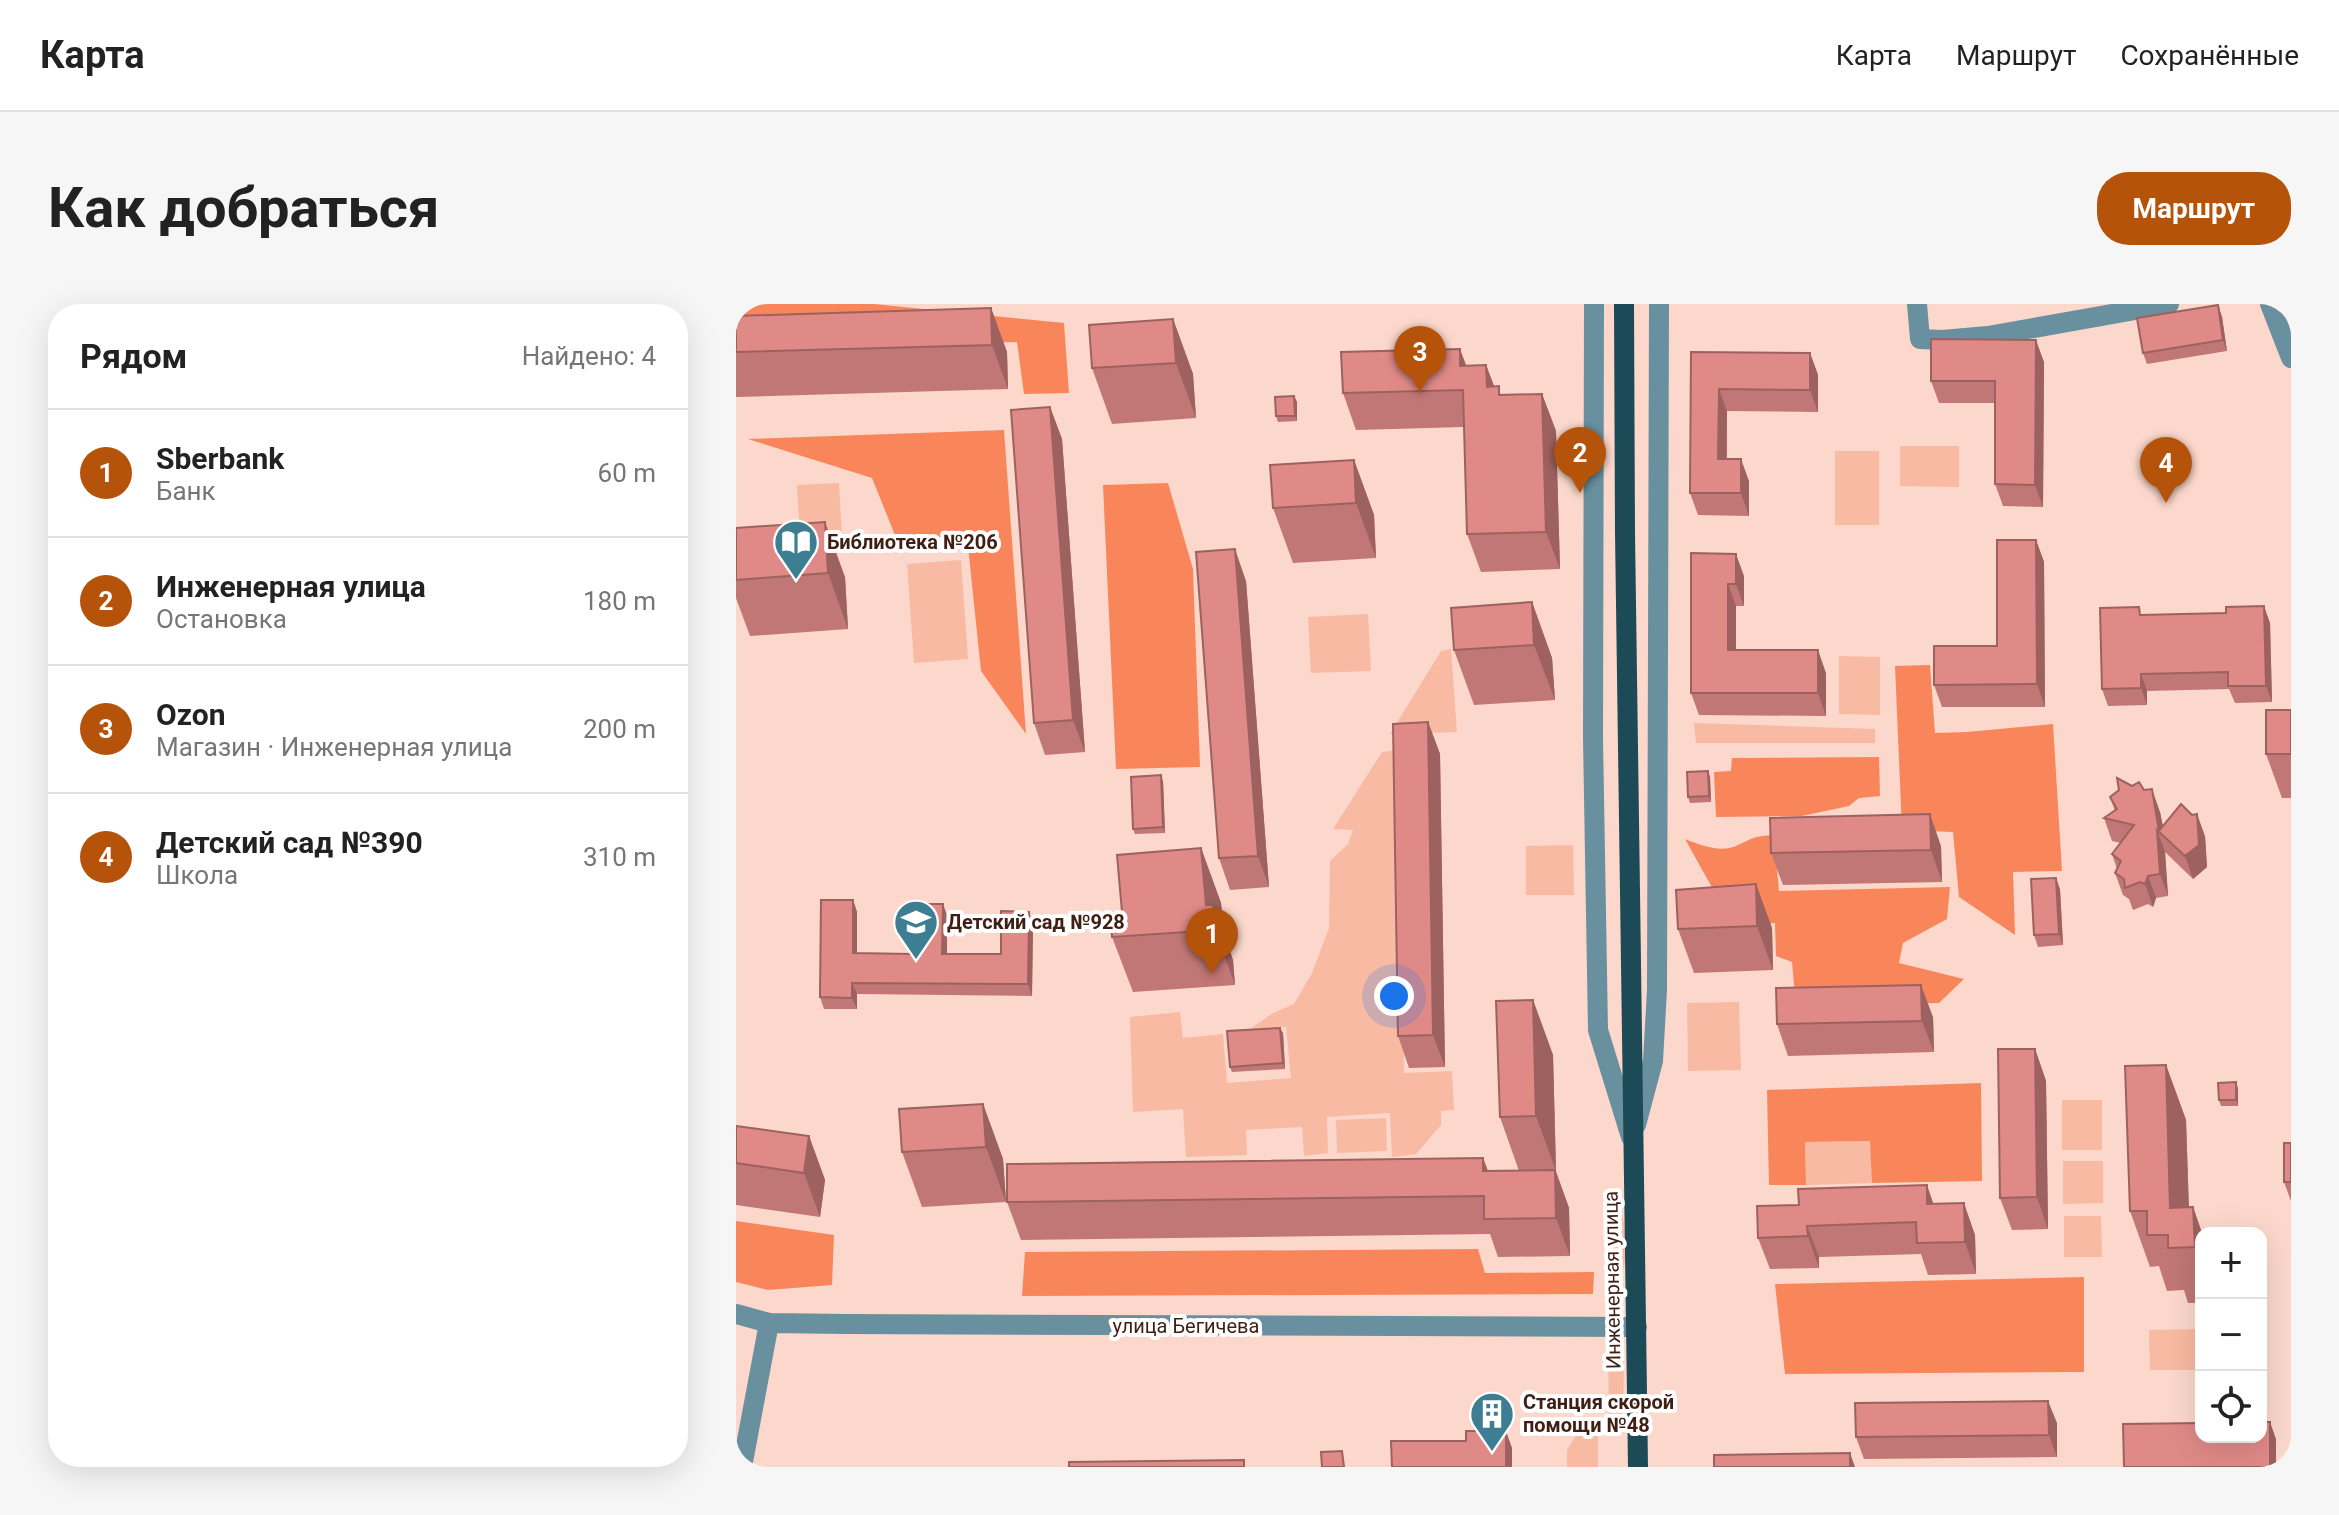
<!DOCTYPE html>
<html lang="ru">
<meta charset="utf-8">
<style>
:root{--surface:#fff;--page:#f6f6f6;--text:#222;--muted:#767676;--line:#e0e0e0;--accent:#b45309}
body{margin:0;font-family:Roboto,sans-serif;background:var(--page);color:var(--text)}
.controls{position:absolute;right:24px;bottom:24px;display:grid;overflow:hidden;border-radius:16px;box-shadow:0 8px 32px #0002}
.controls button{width:72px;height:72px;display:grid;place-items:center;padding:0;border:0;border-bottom:2px solid var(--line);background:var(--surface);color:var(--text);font:40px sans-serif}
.you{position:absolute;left:658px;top:692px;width:28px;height:28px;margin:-20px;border:6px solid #fff;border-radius:50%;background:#1a73e8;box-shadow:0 0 0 12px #1a73e833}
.badge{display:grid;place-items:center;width:52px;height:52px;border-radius:50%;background:var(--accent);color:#fff;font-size:26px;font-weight:700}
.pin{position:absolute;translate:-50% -66px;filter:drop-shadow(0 2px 4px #0008)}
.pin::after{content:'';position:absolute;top:42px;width:28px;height:24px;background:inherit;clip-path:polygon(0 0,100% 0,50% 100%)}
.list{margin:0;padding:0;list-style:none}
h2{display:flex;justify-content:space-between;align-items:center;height:104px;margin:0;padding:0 32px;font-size:34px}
h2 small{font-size:26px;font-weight:400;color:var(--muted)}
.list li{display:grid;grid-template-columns:52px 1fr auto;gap:24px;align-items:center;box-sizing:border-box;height:128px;padding:0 32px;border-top:2px solid var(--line)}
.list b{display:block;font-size:30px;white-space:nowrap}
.list p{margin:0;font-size:26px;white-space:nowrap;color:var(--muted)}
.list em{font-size:26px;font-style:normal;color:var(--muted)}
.icon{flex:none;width:44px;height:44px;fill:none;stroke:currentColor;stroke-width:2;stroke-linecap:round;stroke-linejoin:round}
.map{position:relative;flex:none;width:1555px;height:1163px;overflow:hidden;border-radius:32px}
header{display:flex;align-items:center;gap:48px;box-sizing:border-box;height:112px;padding:0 40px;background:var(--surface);border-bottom:2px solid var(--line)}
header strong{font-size:38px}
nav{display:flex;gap:44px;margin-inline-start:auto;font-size:28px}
.intro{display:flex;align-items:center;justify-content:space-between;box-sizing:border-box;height:192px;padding:0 48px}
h1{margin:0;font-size:56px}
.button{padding:20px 36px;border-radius:32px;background:var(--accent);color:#fff;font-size:28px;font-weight:700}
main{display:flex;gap:48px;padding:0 48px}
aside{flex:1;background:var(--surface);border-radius:32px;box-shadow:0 8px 32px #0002}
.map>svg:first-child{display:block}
</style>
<header>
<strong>Карта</strong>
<nav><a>Карта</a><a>Маршрут</a><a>Сохранённые</a></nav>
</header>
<div class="intro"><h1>Как добраться</h1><a class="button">Маршрут</a></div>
<main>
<aside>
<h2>Рядом<small>Найдено: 4</small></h2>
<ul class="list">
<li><span class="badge">1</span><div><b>Sberbank</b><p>Банк</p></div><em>60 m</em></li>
<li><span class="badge">2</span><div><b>Инженерная улица</b><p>Остановка</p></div><em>180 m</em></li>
<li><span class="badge">3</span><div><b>Ozon</b><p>Магазин · Инженерная улица</p></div><em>200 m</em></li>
<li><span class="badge">4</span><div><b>Детский сад №390</b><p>Школа</p></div><em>310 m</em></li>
</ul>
</aside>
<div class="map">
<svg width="1555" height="1163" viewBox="0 0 1555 1163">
<rect width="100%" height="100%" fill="#fbd8cb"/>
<path fill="#f9baa3" d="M1164 142H1223V183L1164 182Z
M1099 147H1143V221H1099Z
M103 179 106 231 64 233 61 181Z
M225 256 232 355 178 359 171 260Z
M632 310 635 367 575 369 572 313Z
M715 345 721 428 654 430 705 347Z
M1103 352 1144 353V411L1103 410Z
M958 419 1139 425V439H960Z
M664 446 668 769 716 767 718 806 705 807V821L680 850 656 853 654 809 591 813 592 849 568 852 566 823 510 826 511 851 450 853 447 805 397 808 394 713 444 708 447 734 487 730 491 779 555 774 550 723 511 727 537 709 558 700 576 669 593 624 594 557 612 540 617 526 597 525 646 448Z
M837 541 838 591H790V542Z
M1003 698 1005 766 952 767 951 699Z
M1326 796H1366V846H1326Z
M650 814 651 847 601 849 600 816Z
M1135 837 1136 879 1070 881 1069 838Z
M1327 857H1367V899L1327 900Z
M872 902 883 904C890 911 893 961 885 969 881 972 877 972 872 972Z
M1328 912H1365L1366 953H1328Z
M1465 1025V1066H1414L1413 1026Z
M872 1038 881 1041 888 1059 887 1115H873Z
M862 1130V1163H831V1146L840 1131Z"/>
<path fill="#f9865b" d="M0 0H138L328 19 333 89 288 90 281 38 0 46Z
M268 126 290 430 245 367 232 242 161 236 136 174 12 135Z
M432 179 457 265 464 463 380 465 367 181Z
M1194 361 1199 429 1231 428 1317 420 1326 567 1277 568 1279 631 1223 593 1217 528 1166 526 1159 362Z
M1143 453 1144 492 1123 494 1113 502 1066 512 980 513 978 468 995 467 996 454Z
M1038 531 1043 587 1214 583 1211 615 1167 639 1163 659 1228 675 1203 699 1060 702 1056 658 1040 652 1039 619 989 622 988 605 949 535C964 541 984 549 1000 542 1018 534 1017 532 1038 531Z
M1245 779 1246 877 1136 879 1134 837 1069 838 1070 881H1033L1031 786Z
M0 917 98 931 96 981 32 986 0 978Z
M742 945 749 969 858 968 857 990 286 992 289 948Z
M1348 973V1068L1049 1070 1039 980Z"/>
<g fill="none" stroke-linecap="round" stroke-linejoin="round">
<path stroke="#69909e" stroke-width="20" d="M858 0 857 434 862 726 895 833
M1181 0 1184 35 1206 36 1252 32 1433 0
M1534 0 1555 54
M900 821 917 757 921 686 923 0
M0 1010 33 1019 110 1020 901 1023
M6 1163 33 1019"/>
<path stroke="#1c4a57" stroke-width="20" d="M888 0 889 228 902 1163"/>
</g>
<path fill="#c17775" d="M1482 1 1486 13 1491 47 1411 60 1407 49Z
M255 4 271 48 272 85 0 93V12Z
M437 15 457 70 460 114 376 120 356 64Z
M955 48 1074 49 1082 71V108L991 107V155L1013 177V212L962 211 954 189Z
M1308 58 1307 203 1267 202 1259 180V99H1203L1195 77Z
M730 61H750L758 82 766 91 806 90 820 127 824 265 745 268 731 230 728 123 620 126 607 89Z
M558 92 561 98V117L542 118 540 112Z
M314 103 326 135 349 448 309 451 298 419Z
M618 156 638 211 640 254 557 259 537 204Z
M0 224 109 273 112 325 14 332 0 294Z
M1300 236 1308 258 1309 403H1206L1198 381 1261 342Z
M955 249 1008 272V302H1000V346L1090 369V412L963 411 955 389Z
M510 277 533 583 494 586 483 554Z
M796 298 816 354 819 396 738 401 718 346Z
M1406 311 1534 319 1536 398 1499 399 1493 385 1411 387V401L1372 402 1366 385Z
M1555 406V494H1546L1530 450Z
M692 418 704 450 709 763 673 764 662 732Z
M974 473 975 498 954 499 952 493Z
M427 477 429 529 399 530 397 525Z
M1396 482 1408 486 1424 508 1427 523 1469 532 1471 563 1457 575 1429 548 1432 592 1420 594 1417 603 1412 600 1397 606 1393 595 1387 591 1379 569 1381 565 1376 550 1385 539 1376 537 1368 514 1379 507 1374 493Z
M1205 542 1206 578 1047 581 1035 549Z
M465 544 485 599 488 630 497 656 499 681 397 688 376 633Z
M1020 580 1036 624 1037 666 958 669 942 625Z
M1324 585 1327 641 1302 643 1298 631Z
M117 596 121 608V649L175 650 211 611V650H265L293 608 297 619 296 692 121 690V705H88L84 693Z
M797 696 817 751 820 867 833 904 834 952 762 953 754 930 285 936 271 898 747 854 752 867H783L764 813Z
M1197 713 1198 748 1052 752 1041 720Z
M547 729 549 765 496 768 494 763Z
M1299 745 1310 777 1312 925 1276 926 1264 894Z
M1430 761 1450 816 1453 904 1457 903 1466 929H1465V999H1452L1448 986 1431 987 1423 962 1414 963 1394 907Z
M1502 784V802H1485L1483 796Z
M247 800 267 855 270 898 186 903 166 848Z
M0 822 73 832 89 876 84 913 0 901Z
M1555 839V897L1548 878Z
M1197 900 1239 931 1240 970 1192 971 1185 950 1083 953V964L1034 965 1022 934 1021 902Z
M1321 1119V1153L1128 1155 1120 1133Z"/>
<path fill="#9d615f" d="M1482 1 1486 13 1491 47 1487 36Z
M255 4 271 48 272 85 256 41Z
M437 15 457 70 460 114 440 59Z
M1300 36 1308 58 1307 203 1299 181Z
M724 45 738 82 724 62Z
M1074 49 1082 71V108L1074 86Z
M750 61 764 98 751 83Z
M983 85 991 107 990 178 982 155Z
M806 90 820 127 824 265 810 228Z
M558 92 561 98V117L559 112Z
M314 103 326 135 349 448 337 416Z
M1005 155 1013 177V212L1005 189Z
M618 156 638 211 640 254 620 199Z
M89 218 109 273 112 325 92 269Z
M1300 236 1308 258 1309 403 1301 380Z
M499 245 510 277 533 583 522 552Z
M1000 250 1008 272V302L1000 280Z
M992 280 1000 302V368L992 346Z
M796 298 816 354 819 396 798 341Z
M1528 302 1534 319 1536 398 1530 382Z
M1082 346 1090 369V412L1082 389Z
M1405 370 1411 387V401L1405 384Z
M692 418 704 450 709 763 697 731Z
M972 467 974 473 975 498 973 492Z
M425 471 427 477 429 529 427 523Z
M1416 485 1424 508 1429 533 1424 529Z
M1194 510 1205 542 1206 578 1195 546Z
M1461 510 1469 532 1471 563 1457 575 1449 552Z
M1421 526 1429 548 1432 592 1424 570Z
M465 544 485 599 488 630 497 656 499 681 470 601Z
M1412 572 1420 594 1417 603 1409 580Z
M1320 574 1324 585 1327 641 1323 630Z
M1020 580 1036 624 1037 666 1021 622Z
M117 596 121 608V661L117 649Z
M207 600 211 611V661L206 650Z
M293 608 297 619 296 692 292 680Z
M116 679 121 690V705L116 694Z
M1185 681 1197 713 1198 748 1186 717Z
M797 696 817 751 820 867 800 812Z
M544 724 547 729 549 765 547 759Z
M1299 745 1310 777 1312 925 1301 893Z
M1430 761 1450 816 1454 943 1434 904Z
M1500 778 1502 784V802L1500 796Z
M247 800 267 855 270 898 250 843Z
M73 832 89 876 84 913 68 869Z
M747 854 761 892 747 867Z
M819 866 833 904 834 952 820 914Z
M1191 881 1202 913 1191 900Z
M1228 899 1239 931 1240 970 1229 938Z
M1457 903 1466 929H1465V961L1459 943Z
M1071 922 1083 953V964L1072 932Z
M1312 1097 1321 1119V1153L1313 1131Z
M1534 1118 1540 1135V1163H1534Z
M770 1127 776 1144V1163H770Z
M1114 1149 1119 1163H1114Z"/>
<path fill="#e08a88" stroke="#9d615f" stroke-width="2" d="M1482 1 1487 36 1407 49 1401 14Z
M255 4 256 41 0 48V12Z
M437 15 440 59 356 64 353 21Z
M1195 35 1300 36 1299 181 1259 180V77H1195Z
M724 45V62L750 61 751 83 763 82V91L806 90 810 228 731 230 727 86 607 89 605 48Z
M955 48 1074 49V86L983 85 982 155H1005V189H954Z
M558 92 559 112H540L539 93Z
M314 103 337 416 298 419 275 106Z
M618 156 620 199 537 204 534 161Z
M89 218 92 269 0 276V224Z
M1261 236H1300L1301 380 1198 381V342H1261Z
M499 245 522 552 483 554 460 248Z
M955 249 1000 250V280H992V346H1082V389H955Z
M796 298 798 341 718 346 715 304Z
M1528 302 1530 382H1492V368L1405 370V384L1366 385 1364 304 1403 303 1404 311 1490 309V303Z
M1530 406H1555V450H1530Z
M692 418 697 731 662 732 657 420Z
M972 467 973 492 952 493 951 468Z
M425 471 427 523 397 525 395 473Z
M1381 474 1396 482 1403 478 1408 486 1416 485 1423 527 1445 500 1456 511 1461 510 1463 541 1449 552 1421 526 1424 570 1412 572 1409 580 1404 578 1389 584 1388 575 1379 569 1385 557 1376 550 1398 521 1368 514 1381 505 1374 493 1383 486Z
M1194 510 1195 546 1035 549 1034 514Z
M465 544 470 601H477L479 626 376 633 374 609 386 608 381 551Z
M1320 574 1323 630 1298 631 1295 575Z
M1020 580 1021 622 942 625 940 586Z
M85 596H117V649L175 650V600H207L206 650H265V607L293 608 292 680 116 679V694L84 693Z
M1185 681 1186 717 1041 720 1040 684Z
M797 696 800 812 764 813 760 697Z
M544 724 547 759 494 763 491 727Z
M1262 745H1299L1301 893 1264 894Z
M1430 761 1434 904 1457 903 1459 943 1432 944V931H1411V907H1394L1389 762Z
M1500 778V796H1483L1482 779Z
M247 800 250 843 166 848 163 805Z
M0 822 73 832 68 869 0 859Z
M1548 839H1555V878H1548Z
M747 854V867L819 866 820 914 748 915V892L271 898V860Z
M1191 881V900L1228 899 1229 938 1181 939 1180 918 1071 922 1072 932 1022 934 1021 902 1063 901 1062 885Z
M1312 1097 1313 1131 1120 1133 1119 1099Z
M1525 1118H1534V1163H1388L1387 1120 1465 1119V1133H1525Z
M730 1127H770V1163H656L655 1137H730Z
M606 1147 608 1163H586L585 1148Z
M1114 1149V1163H978V1151Z
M508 1156V1163H333V1158Z"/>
<defs>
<g id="library-pin" transform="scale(2.3)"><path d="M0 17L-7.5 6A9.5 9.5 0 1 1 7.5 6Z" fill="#3e7e92" stroke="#fff"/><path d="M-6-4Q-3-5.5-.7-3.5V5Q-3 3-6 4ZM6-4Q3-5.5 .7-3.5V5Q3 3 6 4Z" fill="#fff"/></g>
<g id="school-pin" transform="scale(2.3)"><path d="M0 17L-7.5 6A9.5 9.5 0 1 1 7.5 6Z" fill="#3e7e92" stroke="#fff"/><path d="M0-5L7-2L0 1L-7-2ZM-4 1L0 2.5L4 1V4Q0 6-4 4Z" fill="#fff"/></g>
<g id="building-pin" transform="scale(2.3)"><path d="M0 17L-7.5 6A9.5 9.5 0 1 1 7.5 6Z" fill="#3e7e92" stroke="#fff"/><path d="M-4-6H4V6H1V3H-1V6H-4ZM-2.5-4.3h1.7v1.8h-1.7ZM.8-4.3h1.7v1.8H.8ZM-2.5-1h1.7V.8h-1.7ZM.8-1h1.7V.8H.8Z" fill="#fff"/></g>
</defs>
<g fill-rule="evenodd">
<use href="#library-pin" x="60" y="238"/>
<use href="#school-pin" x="180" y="618"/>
<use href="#building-pin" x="756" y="1110"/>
</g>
<g text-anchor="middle" stroke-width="8" stroke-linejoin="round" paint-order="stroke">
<g font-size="20" font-weight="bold" fill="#3f1f14" stroke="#fff" text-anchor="start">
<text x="91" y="245">Библиотека №206</text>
<text x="211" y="625">Детский сад №928</text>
<text x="787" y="1105">Станция скорой<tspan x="787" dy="23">помощи №48</tspan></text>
</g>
<g font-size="20" fill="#3f1f14" stroke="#fff">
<text transform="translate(876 976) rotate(-91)" y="7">Инженерная улица</text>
<text x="450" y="1029">улица Бегичева</text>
</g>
</g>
</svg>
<div class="controls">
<button>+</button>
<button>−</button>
<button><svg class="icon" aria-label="locate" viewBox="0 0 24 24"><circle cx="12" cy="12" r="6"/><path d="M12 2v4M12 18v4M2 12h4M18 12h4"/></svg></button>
</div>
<div class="you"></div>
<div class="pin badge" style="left:476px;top:670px">1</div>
<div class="pin badge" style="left:844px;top:189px">2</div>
<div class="pin badge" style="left:684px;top:88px">3</div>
<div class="pin badge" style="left:1430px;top:199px">4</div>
</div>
</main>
